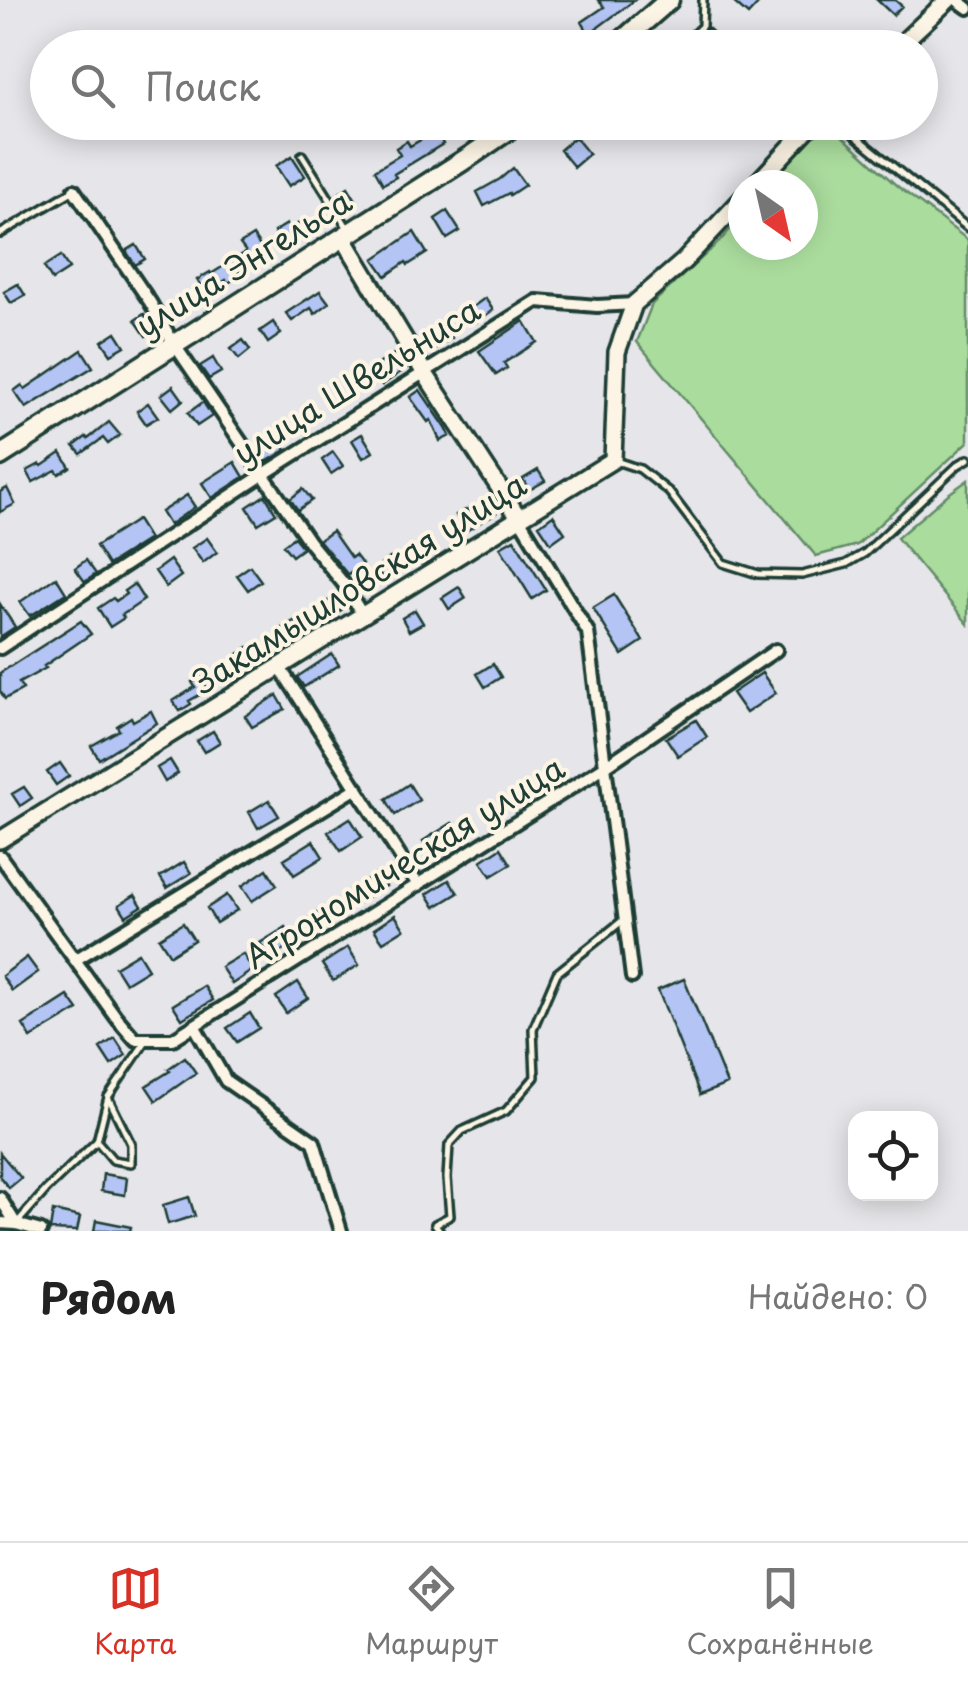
<!DOCTYPE html>
<html lang="ru">
<meta charset="utf-8">
<style>
:root{--surface:#fff;--page:#f2f2f2;--text:#222;--muted:#767676;--line:#e0e0e0;--accent:#d93025}
body{margin:0;font-family:"Playpen Sans",sans-serif;background:var(--page);color:var(--text)}
.controls{position:absolute;right:30px;bottom:30px;display:grid;overflow:hidden;border-radius:20px;box-shadow:0 5px 25px #0003}
.controls button{width:90px;height:90px;display:grid;place-items:center;padding:0;border:0;border-bottom:2px solid var(--line);background:var(--surface);color:var(--text);font:50px sans-serif}
.compass{position:absolute;left:728px;top:170px;width:90px;height:90px;border-radius:50%;background:var(--surface);box-shadow:0 5px 25px #0003;rotate:146deg}
.list{margin:0;padding:0;list-style:none}
h2{display:flex;justify-content:space-between;align-items:center;height:130px;margin:0;padding:0 40px;font-size:42px}
h2 small{font-size:32px;font-weight:400;color:var(--muted)}
.icon{flex:none;width:55px;height:55px;fill:none;stroke:currentColor;stroke-width:2;stroke-linecap:round;stroke-linejoin:round}
.map{position:relative;flex:none;width:968px;height:1231px;overflow:hidden}
.search{position:absolute;background:var(--surface);box-shadow:0 5px 25px #0003;left:30px;right:30px;top:30px;height:110px;display:flex;align-items:center;gap:25px;box-sizing:border-box;padding:0 35px;border-radius:55px;color:var(--muted);font-size:38px}
.sheet{height:310px;background:var(--surface)}
nav{display:flex;justify-content:space-around;align-items:center;box-sizing:border-box;height:140px;border-top:2px solid var(--line);background:var(--surface);font-size:28px;color:var(--muted)}
nav a{display:grid;justify-items:center;gap:5px}
nav .on{color:var(--accent)}
.map>svg:first-child{display:block}
</style>
<div class="map">
<svg width="968" height="1231" viewBox="0 0 968 1231">
<rect width="100%" height="100%" fill="#e6e6ea"/>
<filter id="ink" filterUnits="userSpaceOnUse"><feTurbulence type="fractalNoise" baseFrequency=".01" numOctaves="2"/><feDisplacementMap in="SourceGraphic" scale="20" xChannelSelector="R" yChannelSelector="G"/><feConvolveMatrix kernelMatrix="1 2 1 2 8 2 1 2 1" color-interpolation-filters="sRGB"/></filter>
<g filter="url(#ink)">
<path fill="#aadc9d" stroke="#648c68" stroke-width="2.5" d="M824 123H828L896 185 968 240V442L857 545 816 556 637 342 652 304 719 242 743 215V245H803V185H769Z
M968 480V624L897 538 947 495Z"/>
<path fill="#b4c4f4" stroke="#1f3d34" stroke-width="2.5" d="M598 0H635L589 34 582 22 604 7Z
M731 0H754L758 4 748 15Z
M877 0H895L902 6 893 15Z
M708 28 719 38 710 48H690Z
M436 131 443 144 394 174 396 177 383 184 375 170 400 155 396 148 407 141 410 146Z
M575 137 589 154 574 167 560 150Z
M292 156 305 176 289 186 276 166Z
M513 168 525 185 510 195 509 193 484 206 477 192 500 179Z
M348 187 356 200 343 209 335 196Z
M447 211 460 231 447 239 435 219Z
M307 218 314 229 283 249 274 232 287 224 290 229Z
M414 232 427 253 408 265 406 262 386 276 374 259Z
M253 236 268 258 253 267 250 263 238 272 241 275 228 283 226 280 205 293 197 280 210 272 211 274 246 252 240 244Z
M136 245 145 259 135 265 126 251Z
M61 256 69 269 52 280 44 267Z
M18 284 25 295 11 303 4 292Z
M320 291 329 303 315 314 311 308 292 321 286 313Z
M485 298 493 310 475 323 467 311Z
M144 314 155 330 146 336 135 320Z
M524 321 537 342 504 363 507 368 496 375 479 351Z
M273 322 281 334 268 343 260 331Z
M444 327 452 338 433 351 426 339Z
M116 332 125 346 111 354 102 341Z
M243 340 250 350 239 359 231 349Z
M82 350 93 367 26 408 14 391 22 385 25 389Z
M397 352 407 368 382 385 371 369Z
M213 358 221 372 209 379 200 366Z
M173 386 183 400 172 409 161 395Z
M420 390 446 428 450 436 440 441 431 420 428 422 410 397Z
M203 402 212 416 197 426 188 413Z
M148 403 158 417 146 424 137 411Z
M109 422 120 435 108 444 103 438 81 454 74 446 86 437 88 439Z
M362 434 373 452 363 458 352 440Z
M277 436 286 450 266 462 257 450Z
M333 452 343 466 331 474 322 460Z
M61 453 70 467 59 474 56 470 33 482 27 471 40 464 42 466Z
M235 462 244 477 212 498 202 483Z
M538 470 545 481 529 490 523 479Z
M7 488 15 504 0 512V492Z
M303 489 312 500 298 510 290 499Z
M187 495 195 507 169 525 161 512Z
M265 495 276 513 258 524 247 507Z
M488 502 496 513 466 531 456 515 468 509 471 514Z
M553 515 565 533 551 543 539 525Z
M137 520 149 539 108 565 96 546Z
M332 531 351 558 355 555 362 564 348 575 319 540Z
M294 537 303 548 292 556 283 545Z
M207 538 217 552 203 563 192 548Z
M514 539 546 590 532 599 500 547Z
M390 558 400 572 385 582 376 568Z
M86 560 96 574 85 582 75 568Z
M170 560 181 576 166 587 155 571Z
M250 566 261 581 248 590 237 575Z
M56 577 66 593 30 616 20 602Z
M134 584 144 600 122 615 124 618 110 627 98 608 113 598 116 601 126 594 124 591Z
M459 587 466 598 449 609 442 598Z
M614 595 643 641 622 655 593 608Z
M336 596 344 608 329 619 320 606Z
M0 604 15 627 0 637Z
M415 610 423 623 409 631 402 618Z
M81 621 91 634 44 666 46 668 19 683 23 689 5 699 0 691V673Z
M294 621 301 634 289 641 282 628Z
M248 647 257 661 246 668 238 654Z
M332 654 339 665 304 687 297 677Z
M493 664 501 677 485 687 477 674Z
M762 673 776 693 746 713 732 693Z
M201 677 208 690 189 701 191 704 180 711 173 701 195 687 192 682Z
M277 695 285 709 252 727 245 716Z
M151 711 157 723 99 759 91 746 119 730 117 726 131 717 133 721Z
M696 720 707 737 678 756 666 738Z
M213 731 220 742 204 752 197 741Z
M170 760 178 773 165 782 157 768Z
M60 763 69 776 56 785 47 772Z
M409 784 419 800 395 815 386 799Z
M24 787 32 798 20 806 12 794Z
M269 800 279 816 258 828 249 812Z
M350 818 362 837 341 851 328 832Z
M452 823 460 835 431 853 423 841Z
M313 841 323 857 294 875 284 859Z
M501 848 511 864 491 876 481 861Z
M184 862 191 873 167 888 160 877Z
M267 869 277 885 252 901 242 886Z
M378 873 386 886 360 902 352 890Z
M449 880 458 893 435 907 427 894Z
M135 895 142 906 126 916 119 905Z
M227 895 237 910 216 923 207 908Z
M329 906 335 916 314 929 307 919Z
M395 915 404 929 383 942 374 929Z
M183 923 194 940 170 955 159 938Z
M286 927 295 942 270 959 260 943Z
M348 947 359 965 333 981 322 964Z
M138 953 148 969 125 983 115 967Z
M243 954 253 970 232 984 221 967Z
M27 957 38 972 12 991 2 976Z
M684 979 727 1084 700 1095 658 990Z
M298 982 308 998 286 1013 276 997Z
M204 986 213 1000 182 1019 173 1005Z
M68 996 78 1010 31 1038 23 1025Z
M250 1013 259 1028 237 1042 227 1028Z
M115 1038 126 1055 111 1065 100 1048Z
M185 1057 196 1073 156 1101 146 1086 170 1071 168 1069Z
M0 1153 21 1178 9 1188 0 1177Z
M103 1174 127 1178 125 1195 101 1191Z
M189 1197 195 1216 168 1224 163 1205Z
M53 1211 80 1217 77 1231 50 1230Z
M96 1220 131 1227 130 1231H94Z"/>
<g fill="none" stroke-linecap="round" stroke-linejoin="round">
<g stroke="#1f3d34" stroke-width="12">
<path id="lane" d="M679 48 702 26 703 0
M842 122 846 128 968 228
M302 155 349 230
M0 234 74 190
M616 461 640 469 669 492 723 563 758 574 802 575 846 564 865 553 958 465 968 459
M108 1097 131 1144V1163L113 1160 97 1141 108 1097 146 1041
M16 1224 47 1189 97 1141
M440 1231 435 1224 450 1216 447 1178 449 1145 462 1131 506 1111 535 1077 533 1029 557 973 622 921"/>
</g>
<g stroke="#1f3d34" stroke-width="18">
<path id="street" d="M957 0 968 8
M74 190 150 302 174 344 310 543 343 583 362 614
M519 518 588 632 632 977
M0 648 264 474 537 301 597 306 634 304
M279 666 418 885
M0 856 116 1017 135 1039H173L604 767 776 650
M75 960 357 788
M195 1027 226 1081 314 1142 341 1231
M0 1198 16 1224
M0 1223 16 1224 41 1231"/>
</g>
<g stroke="#1f3d34" stroke-width="22">
<path id="secondary" d="M897 48 948 0
M755 185 814 122
M343 237 424 372 519 518
M0 840 613 460 617 352 634 304 684 261 743 198"/>
</g>
<g stroke="#1f3d34" stroke-width="25">
<path id="primary" d="M614 48 669 0
M0 456 472 155 520 122"/>
</g>
<use href="#lane" stroke="#fcf5e5" stroke-width="5"/>
<use href="#street" stroke="#fcf5e5" stroke-width="10"/>
<use href="#secondary" stroke="#fcf5e5" stroke-width="15"/>
<use href="#primary" stroke="#fcf5e5" stroke-width="18"/>
</g>
</g>
<g text-anchor="middle" stroke-width="8" stroke-linejoin="round" paint-order="stroke">
<g font-size="32" fill="#1f3d34" stroke="#fcf5e5">
<text transform="translate(244 264) rotate(-32)" y="11">улица Энгельса</text>
<text transform="translate(357 382) rotate(-32)" y="11">улица Швельниса</text>
<text transform="translate(360 584) rotate(-32)" y="11">Закамышловская улица</text>
<text transform="translate(405 863) rotate(-32)" y="11">Агрономическая улица</text>
</g>
</g>
</svg>
<div class="controls">
<button><svg class="icon" aria-label="locate" viewBox="0 0 24 24"><circle cx="12" cy="12" r="6"/><path d="M12 2v4M12 18v4M2 12h4M18 12h4"/></svg></button>
</div>
<svg class="compass" viewBox="-18 -18 36 36"><path d="M0-13l5 13h-10z" fill="#e53935"/><path d="M0 13l5-13h-10z" fill="#767676"/></svg>
<div class="search"><svg class="icon" aria-label="search" viewBox="0 0 24 24"><circle cx="10" cy="10" r="6"/><path d="M15 15l6 6"/></svg>Поиск</div>
</div>
<section class="sheet">
<h2>Рядом<small>Найдено: 0</small></h2>
<ul class="list">
</ul>
</section>
<nav>
<a class="on"><svg class="icon" aria-label="map" viewBox="0 0 24 24"><path d="M3 6l6-2 6 2 6-2v14l-6 2-6-2-6 2zM9 4v14M15 6v14"/></svg>Карта</a>
<a><svg class="icon" aria-label="directions" viewBox="0 0 24 24"><path d="M12 3l9 9-9 9-9-9zM9 14v-3h6M13 9l2 2-2 2"/></svg>Маршрут</a>
<a><svg class="icon" aria-label="saved" viewBox="0 0 24 24"><path d="M7 4h10v16l-5-4-5 4z"/></svg>Сохранённые</a>
</nav>
